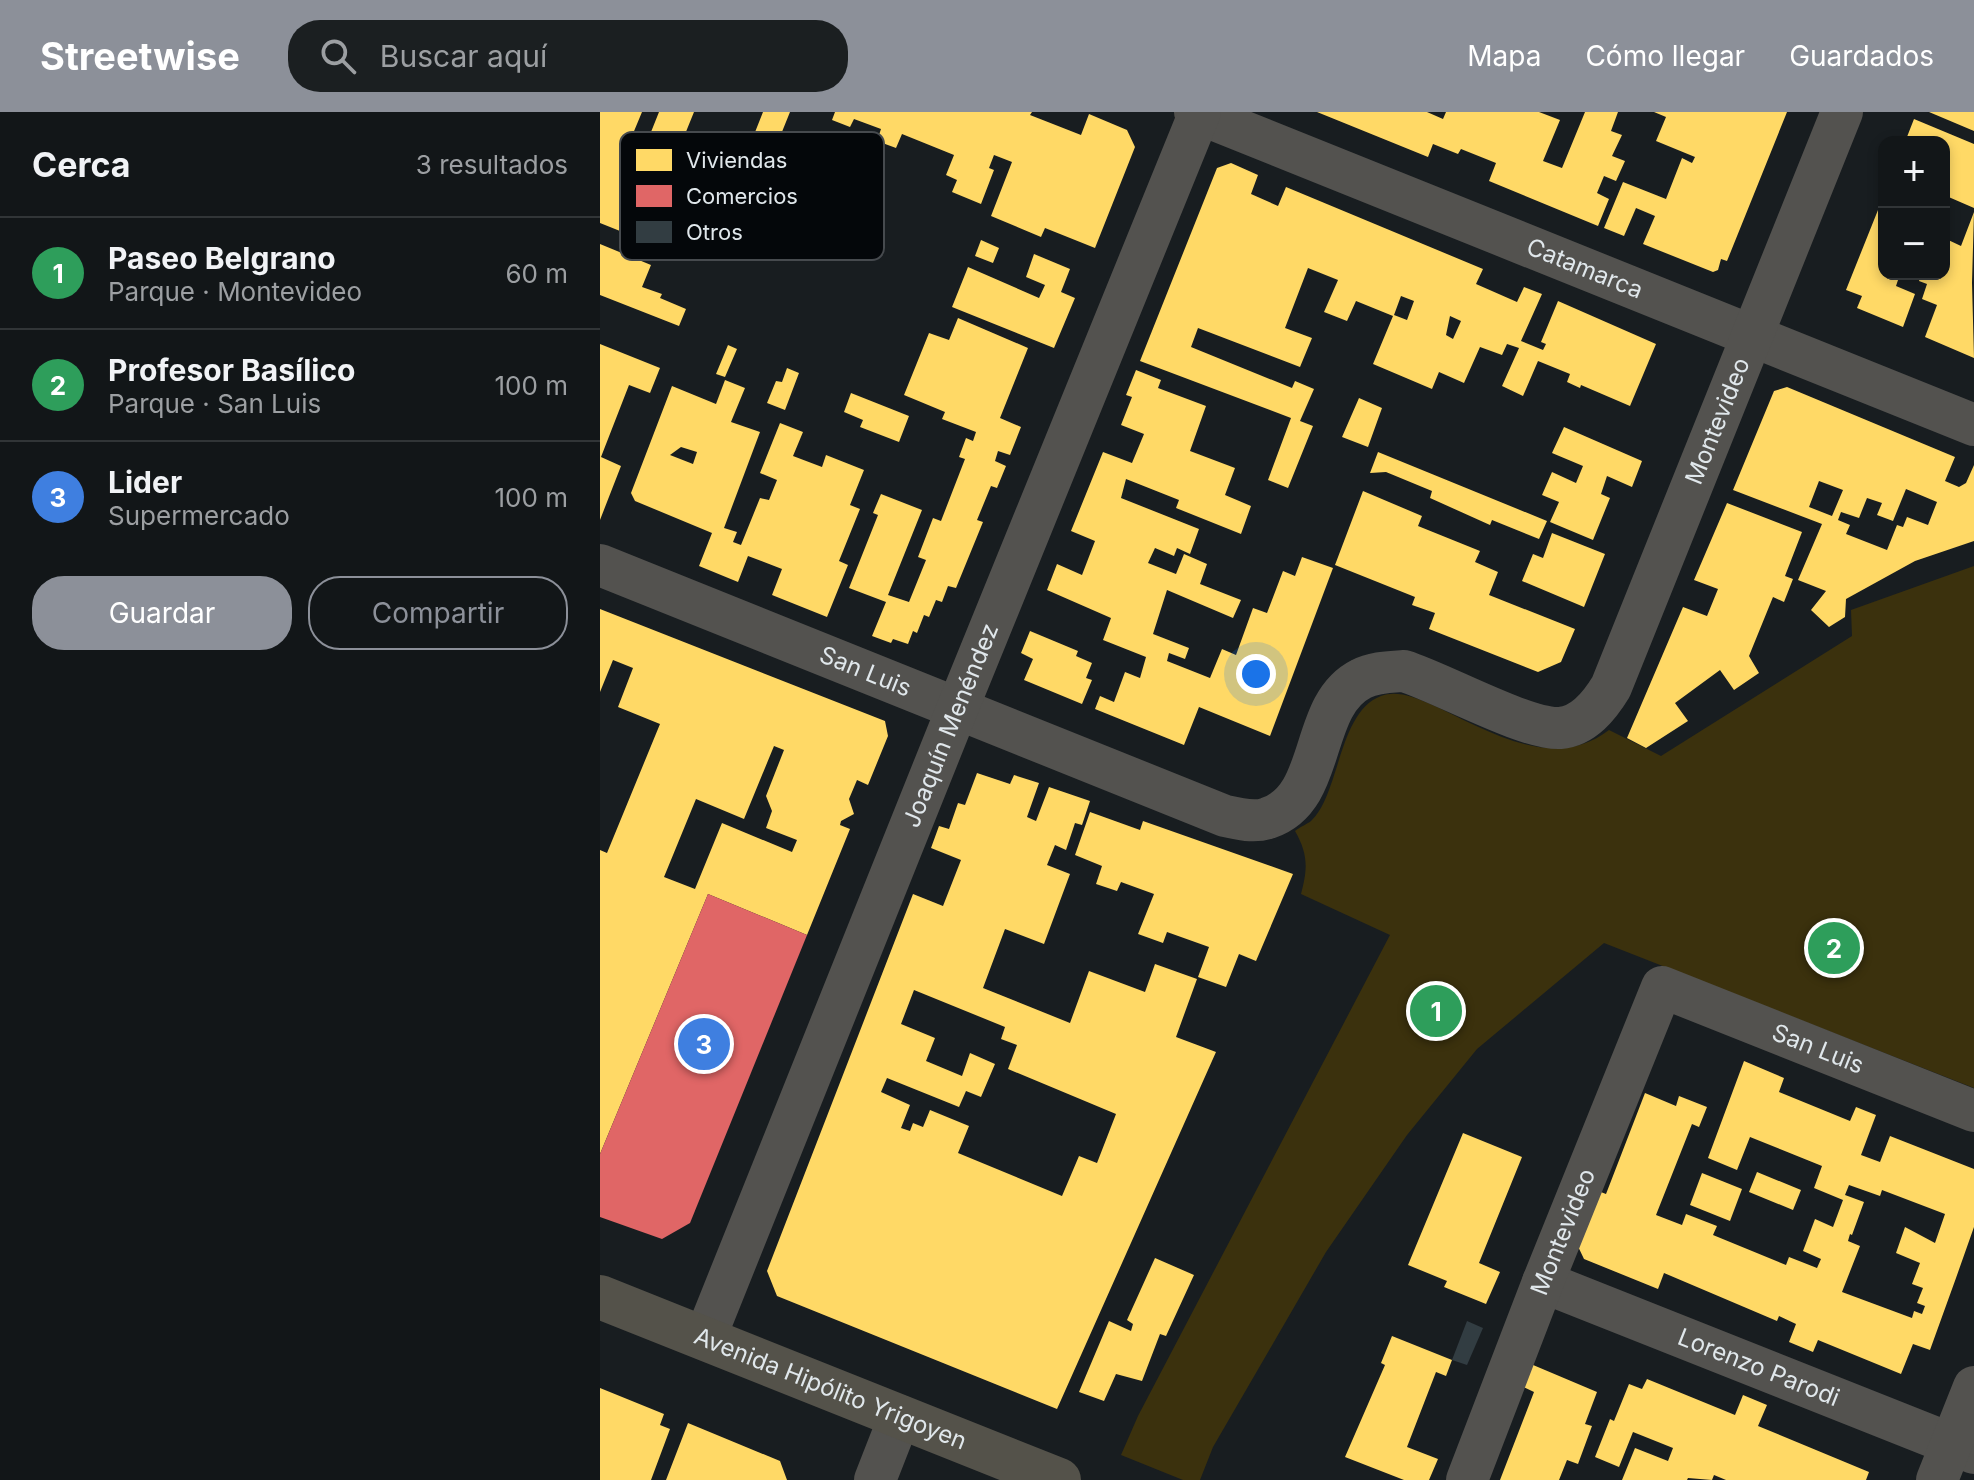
<!DOCTYPE html>
<html lang="es">
<meta charset="utf-8">
<style>
:root{--surface:#121618;--page:#1b1f21;--text:#f1f3f6;--muted:#9c9fa2;--line:#313537;--accent:#8c9099}
body{margin:0;font-family:Inter,sans-serif;background:var(--page);color:var(--text)}
.controls{position:absolute;right:24px;top:24px;display:grid;overflow:hidden;border-radius:16px;box-shadow:0 4px 12px #0003}
.controls button{width:72px;height:72px;display:grid;place-items:center;padding:0;border:0;border-bottom:2px solid var(--line);background:var(--surface);color:var(--text);font:40px sans-serif}
.you{position:absolute;left:656px;top:562px;width:28px;height:28px;margin:-20px;border:6px solid #fff;border-radius:50%;background:#1a73e8;box-shadow:0 0 0 12px #1a73e833}
.badge{display:grid;place-items:center;width:52px;height:52px;border-radius:50%;background:var(--accent);color:#fff;font-size:26px;font-weight:700}
.pin{position:absolute;translate:-50% -50%;border:4px solid #fff;box-shadow:0 2px 8px #0006}
.list{margin:0;padding:0;list-style:none}
h2{display:flex;justify-content:space-between;align-items:center;height:104px;margin:0;padding:0 32px;font-size:34px}
h2 small{font-size:26px;font-weight:400;color:var(--muted)}
.list li{display:grid;grid-template-columns:52px 1fr auto;gap:24px;align-items:center;box-sizing:border-box;height:112px;padding:0 32px;border-top:2px solid var(--line)}
.list b{display:block;font-size:30px;white-space:nowrap}
.list p{margin:0;font-size:26px;white-space:nowrap;color:var(--muted)}
.list em{font-size:26px;font-style:normal;color:var(--muted)}
.actions{display:flex;gap:16px;padding:24px 32px}
.actions a{flex:1;padding:18px 0;border:2px solid var(--accent);border-radius:32px;text-align:center;font-size:28px;color:var(--accent)}
.actions .main{background:var(--accent);color:#fff}
.icon{flex:none;width:44px;height:44px;fill:none;stroke:currentColor;stroke-width:2;stroke-linecap:round;stroke-linejoin:round}
.map{position:relative;flex:none;width:1374px;height:1368px;overflow:hidden}
header{display:flex;align-items:center;gap:48px;box-sizing:border-box;height:112px;padding:0 40px;background:var(--accent);color:#fff}
header strong{font-size:38px}
nav{display:flex;gap:44px;margin-inline-start:auto;font-size:28px}
.search{width:560px;height:72px;background:var(--page);display:flex;align-items:center;gap:20px;box-sizing:border-box;padding:0 28px;border-radius:32px;color:var(--muted);font-size:30px}
main{display:flex}
aside{flex:1;background:var(--surface)}
.map>svg:first-child{display:block}
</style>
<header>
<strong>Streetwise</strong>
<div class="search"><svg class="icon" aria-label="search" viewBox="0 0 24 24"><circle cx="10" cy="10" r="6"/><path d="M15 15l6 6"/></svg>Buscar aquí</div>
<nav><a>Mapa</a><a>Cómo llegar</a><a>Guardados</a></nav>
</header>
<main>
<aside>
<h2>Cerca<small>3 resultados</small></h2>
<ul class="list">
<li><span class="badge" style="background:#2e9e5b">1</span><div><b>Paseo Belgrano</b><p>Parque · Montevideo</p></div><em>60 m</em></li>
<li><span class="badge" style="background:#2e9e5b">2</span><div><b>Profesor Basílico</b><p>Parque · San Luis</p></div><em>100 m</em></li>
<li><span class="badge" style="background:#3f7fe0">3</span><div><b>Lider</b><p>Supermercado</p></div><em>100 m</em></li>
</ul>
<div class="actions"><a class="main">Guardar</a><a>Compartir</a></div>
</aside>
<div class="map">
<svg width="1374" height="1368" viewBox="0 0 1374 1368">
<rect width="100%" height="100%" fill="#181d20"/>
<path fill="#3b310d" d="M1374 454V976L1004 831 877 937 807 1023 726 1140 613 1335 600 1368H583L521 1343 538 1304 790 823 701 782C708 756 708 742 695 719 700 715 707 712 711 709 740 682 738 600 781 584 796 578 814 585 828 591 884 616 952 662 1009 618L1061 644 1252 524 1251 498Z"/>
<path fill="#ffd966" fill-rule="evenodd" d="M0 0H42L22 48 34 53 25 77 70 94 62 114 82 123 75 141 0 111Z
M59 0H94L79 37 49 25Z
M163 0H190L167 57 144 48Z
M235 0H432L430 3 481 23 489 2 527 18 535 35 495 136 445 116 441 125 391 104 412 50 394 43 389 56 394 58 381 92 352 80 357 68 346 63 354 43 302 22 296 36 277 29 281 17 254 7 250 15 232 8Z
M717 0H827L843 7 846 0H939L960 8 943 49 962 56 985 0H1018L1011 19 1022 23 1012 44 1025 49 1016 69 1004 64 997 81 1009 87 998 114 889 69 896 51 861 37 858 42 833 32 828 45Z
M1054 0H1187L1127 149 1121 147 1118 158 1113 160 1043 132 1055 104 1036 96 1024 124 1004 116 1023 70 1066 87 1082 46 1092 51 1095 45 1056 29 1066 5Z
M1329 0H1374V19Z
M1314 7 1374 32V96L1344 83V30H1305Z
M631 51 658 63 651 82 678 94 686 75 883 157 876 172 917 190 924 175 942 182 921 229 943 238 946 232 941 230 958 189 1056 232 1030 294 981 273 980 276 967 270 970 262 938 249 923 284 902 274 919 236 907 232 902 243 880 235 864 271 839 260 832 277 773 252 793 204 756 189 747 209 724 200 738 168 708 156 685 216 712 226 700 255 598 216 591 235 692 276 695 269 714 277 700 309 713 314 688 376 668 368 691 306 540 249 617 56ZM801 184 814 189 807 208 794 203ZM850 204 861 209 853 227 846 223Z
M1284 83V162H1300L1296 174 1315 182 1303 215 1257 196 1262 184 1246 178Z
M1374 100 1372 171 1374 246 1325 225 1337 193 1322 187 1327 172 1319 169 1321 162H1344V126L1361 134Z
M381 128 399 136 393 151 375 144Z
M0 132 51 153 42 175 62 182 60 186 86 197 79 214 0 183Z
M434 142 470 157 461 180 475 186 454 236 352 195 368 155 439 186 445 173 426 165Z
M358 206 428 236 400 306 421 315 410 343 398 339 395 349 406 354 397 376 391 374 377 408 383 410 356 476 348 474 342 490 336 488 329 505 324 503 317 521 313 519 308 532 293 527 291 531 272 524 286 490 249 476 278 403 273 401 281 382 322 398 288 483 309 490 326 448 318 445 333 406 341 409 365 347 359 345 366 326 373 329 376 320 342 307 345 300 304 283 329 221 349 228Z
M0 232 60 256 50 281 29 273 1 345 21 354 0 408Z
M128 233 137 237 125 265 116 262Z
M187 256 199 261 185 298 167 291 176 269 182 270Z
M536 258 561 268 558 276 606 294 590 339 635 356 625 383 651 394 641 422 576 396 579 388 526 367 521 386 599 417 590 442 577 436 574 444 555 436 548 451 576 462 584 442 607 452 600 472 641 488 633 506 567 478 553 522 589 536 585 547 569 541 567 549 610 566 622 537 636 543 653 496 667 501 683 459 695 464 702 445 733 456 670 624 599 595 584 633 495 597 500 584 514 590 525 560 540 566 546 545 503 528 511 506 447 478 457 452 482 463 495 429 471 419 503 340 532 351 544 322 521 313 532 285 526 283Z
M125 268 145 276 131 310 160 320 124 416 137 420 133 430 141 433 160 386 169 388 177 368 160 361 180 311 203 320 193 344 222 355 226 343 264 358 250 393 260 397 239 449 248 453 227 505 172 483 182 457 148 444 138 470 99 454 112 421 35 389 31 381 72 274 116 292ZM81 335 97 340 93 352 70 343Z
M1187 275 1355 345 1345 369 1359 375 1366 371 1374 353V429L1315 449 1246 487 1245 505 1229 515 1211 498 1226 479 1198 468 1222 412 1133 378 1174 279ZM1219 369 1243 378 1232 404 1209 395ZM1306 377 1337 390 1328 413 1307 405 1303 415 1297 413 1287 438 1246 422 1250 413 1238 408 1241 400 1259 406 1267 386 1282 391 1277 403 1293 409Z
M251 281 309 304 299 330 260 315 263 308 244 300Z
M759 286 782 296 768 335 742 325Z
M964 315 1042 349 1032 375 1007 364 1001 382 1010 386 993 428 950 410 959 390 942 383 952 360 976 371 983 354 952 341Z
M778 340 947 409 939 427 892 408 890 413 830 386 832 379 786 360 770 361Z
M763 379 822 404 818 414 880 439 875 450 898 460 889 483 975 517 961 550 938 560 829 517 835 501 812 493 815 485 735 453Z
M1127 391 1202 420 1185 464 1193 467 1184 490 1173 485 1149 544 1159 561 1134 578 1120 558 1075 591 1088 609 1046 636 1027 626 1083 495 1107 504 1118 477 1094 468Z
M952 421 1005 442 984 495 922 469 933 442 943 446Z
M0 497 285 609 288 624 268 673 257 668 249 687 254 702 241 709 240 713 250 717 207 823 108 782 0 1042V738L7 741 60 612 18 595 33 556 13 548 0 580ZM174 634 184 638 166 684 172 699 166 716 197 728 192 740 122 711 95 777 64 765 96 687 144 707Z
M430 519 478 539 476 544 492 551 486 566 492 568 482 592 424 568 433 547 421 541Z
M377 661 410 672 414 663 439 671 427 705 436 709 449 675 490 689 482 713 475 711 466 738 455 733 447 753 470 762 444 832 405 817 383 876 470 911 489 859 545 880 555 852 597 867 576 925 616 940 457 1297 177 1184 167 1159 313 782 343 794 361 748 331 736 339 714 349 717 358 691 365 693ZM314 878 405 915 401 927 417 933 408 957 516 1002 497 1051 479 1044 462 1084 358 1041 369 1014 330 998 323 1015 313 1011 310 1019 301 1016 310 993 281 980 287 966 359 995 366 979 381 985 395 952 370 941 362 964 326 949 335 926 301 912Z
M490 700 540 718 543 709 693 762 656 849 639 842 626 875 598 865 609 835 567 820 563 831 538 822 554 782 521 770 517 779 496 772 502 754 475 743Z
M1144 949 1184 966 1179 980 1250 1009 1256 995 1276 1003 1261 1043 1280 1050 1290 1024 1374 1057V1115L1356 1166 1330 1238 1313 1232 1301 1262 1218 1228 1213 1240 1189 1230 1196 1212 1179 1204 1177 1209 1064 1161 1058 1177 984 1147 974 1126 993 1077 1006 1082 1045 981 1076 994 1079 984 1107 995 1099 1015 1092 1012 1056 1103 1082 1113 1086 1102 1117 1114 1113 1123 1186 1153 1189 1145 1217 1156 1221 1147 1203 1139 1215 1107 1233 1115 1243 1088 1214 1076 1222 1054 1150 1025 1137 1058 1108 1046ZM1249 1073 1280 1084 1282 1078 1345 1102 1335 1131 1305 1115 1296 1141 1320 1151 1312 1172 1323 1176 1317 1191 1325 1194 1322 1202 1314 1199 1312 1206 1242 1180 1260 1134 1248 1129 1250 1122 1252 1123 1264 1090 1245 1083Z
M863 1021 922 1045 879 1151 900 1160 886 1192 844 1175 847 1169 808 1153Z
M1157 1060 1201 1078 1193 1098 1149 1080Z
M1102 1061 1142 1077 1130 1109 1090 1093Z
M555 1146 594 1163 566 1224 560 1222 542 1269 516 1262 504 1289 479 1280 509 1209 531 1219 533 1212 527 1208Z
M792 1224 852 1248 846 1264 836 1260 807 1335 838 1347 829 1368H804L745 1345 785 1253 781 1251Z
M926 1250 997 1280 985 1312 992 1314 978 1352 967 1348 959 1368H900L934 1280 917 1272Z
M1047 1267 1135 1303 1143 1283 1167 1293 1158 1314 1269 1360 1266 1368H1126L1114 1363 1112 1368 1088 1366 1087 1368H1022L1035 1336 1068 1349 1073 1336 1033 1320 1019 1355 995 1345 1010 1307 1014 1309 1029 1272 1042 1277Z
M0 1276 64 1302 60 1313 70 1317 51 1368H0Z
M88 1311 180 1349 187 1368H66Z"/>
<path fill="#e06666" d="M108 782 207 823 90 1111 62 1127 0 1105V1042Z"/>
<path fill="#323d42" d="M867 1209 883 1216 867 1253 852 1248Z"/>
<g fill="none" stroke-linecap="round" stroke-linejoin="round">
<g stroke="#53524f" stroke-width="42">
<path id="s1" d="M595 0 1374 313"/>
<path id="s2" d="M0 453 625 704C638 707 655 711 668 706 728 686 708 594 761 567 774 560 790 560 804 559 842 571 926 618 960 616 984 614 1000 593 1011 575L1242 0"/>
<path id="s3" d="M943 1170 1374 1341"/>
<path id="s4" d="M105 1226 358 595 600 0"/>
<path d="M275 1368 300 1304"/>
<path id="s5" d="M867 1368 943 1170 1062 875 1374 999"/>
<path d="M1337 1368 1374 1275"/>
</g>
<path stroke="#54524a" stroke-width="44" id="s6" d="M0 1185 459 1368"/>
</g>
<g text-anchor="middle" stroke-width="8" stroke-linejoin="round" paint-order="stroke">
<g font-size="24" fill="#e0e7eb" stroke="#04070a">
<text dy="8" stroke="none"><textPath href="#s1" startOffset="420">Catamarca</textPath></text>
<text dy="8" stroke="none"><textPath href="#s2" startOffset="1456">Montevideo</textPath></text>
<text dy="8" stroke="none"><textPath href="#s2" startOffset="286">San Luis</textPath></text>
<text dy="8" stroke="none"><textPath href="#s4" startOffset="660">Joaquín Menéndez</textPath></text>
<text dy="8" stroke="none"><textPath href="#s5" startOffset="698">San Luis</textPath></text>
<text dy="8" stroke="none"><textPath href="#s5" startOffset="266">Montevideo</textPath></text>
<text dy="8" stroke="none"><textPath href="#s3" startOffset="232">Lorenzo Parodi</textPath></text>
<text dy="8" stroke="none"><textPath href="#s6" startOffset="248">Avenida Hipólito Yrigoyen</textPath></text>
</g>
</g>
<rect x="20" y="20" width="264" height="128" rx="12" fill="#04070a" stroke="#464a4e" stroke-width="2"/>
<rect x="36" y="37" width="36" height="22" fill="#ffd966"/>
<rect x="36" y="73" width="36" height="22" fill="#e06666"/>
<rect x="36" y="109" width="36" height="22" fill="#323d42"/>
<g font-size="22" fill="#e0e7eb">
<text x="86" y="56">Viviendas</text>
<text x="86" y="92">Comercios</text>
<text x="86" y="128">Otros</text>
</g>
</svg>
<div class="controls">
<button>+</button>
<button>−</button>
</div>
<div class="you"></div>
<div class="pin badge" style="left:836px;top:899px;background:#2e9e5b">1</div>
<div class="pin badge" style="left:1234px;top:836px;background:#2e9e5b">2</div>
<div class="pin badge" style="left:104px;top:932px;background:#3f7fe0">3</div>
</div>
</main>
